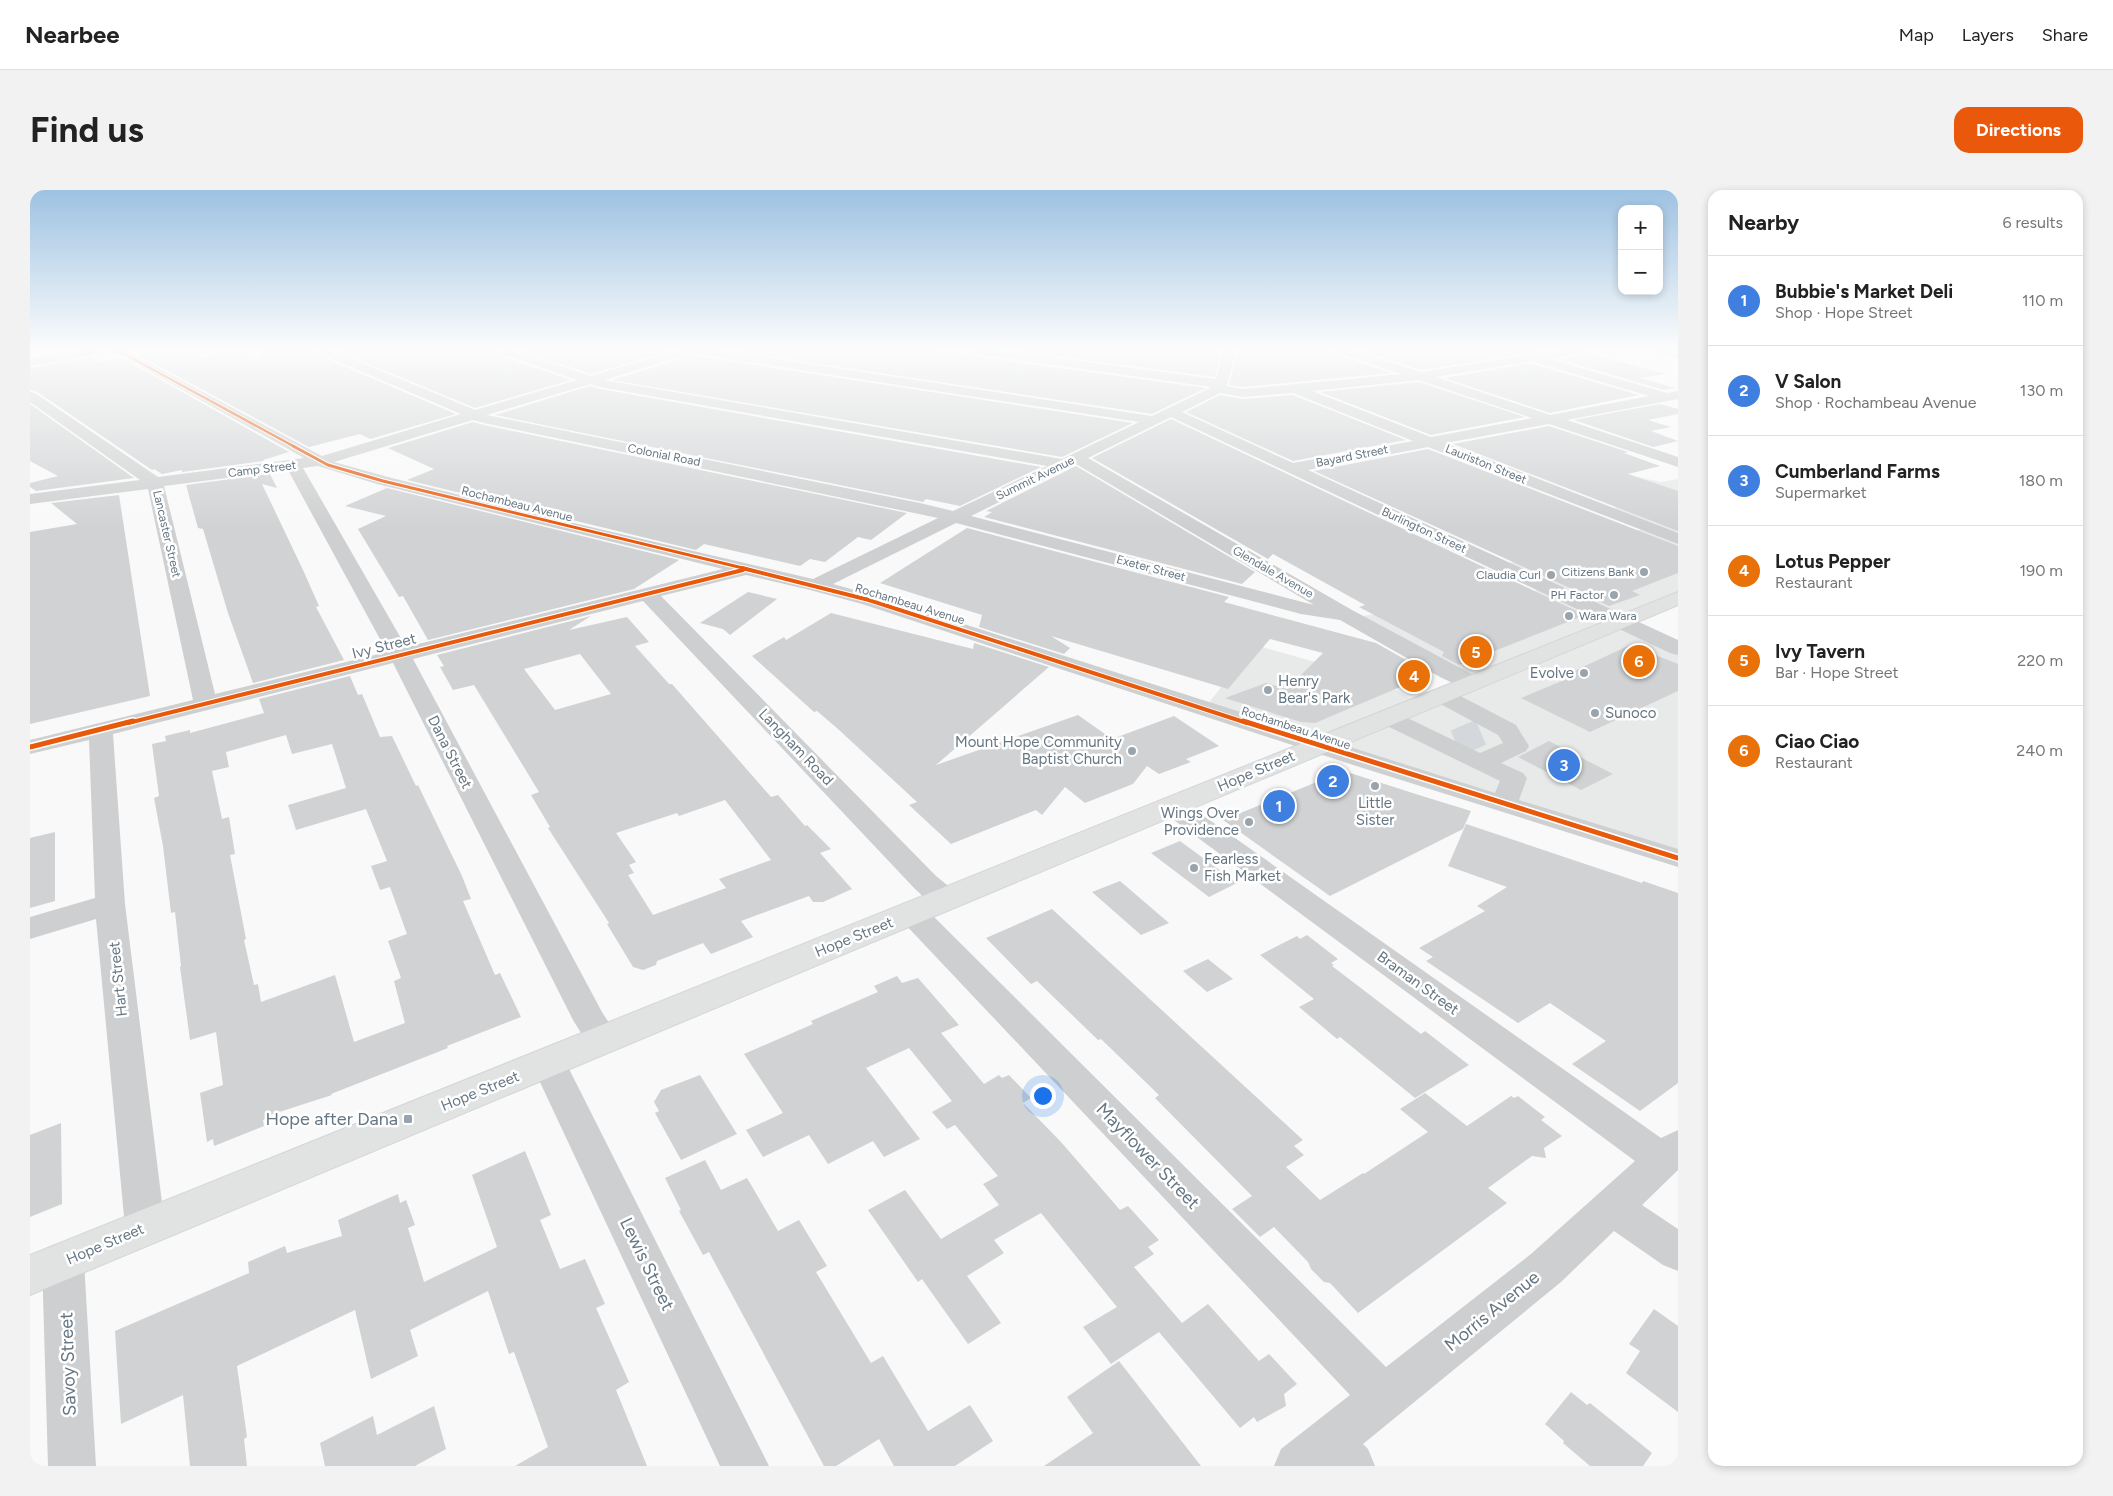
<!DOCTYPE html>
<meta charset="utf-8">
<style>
:root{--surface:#fff;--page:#f2f2f2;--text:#222;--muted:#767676;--line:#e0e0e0;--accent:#ea580c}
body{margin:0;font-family:Figtree,sans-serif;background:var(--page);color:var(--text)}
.controls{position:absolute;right:15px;top:15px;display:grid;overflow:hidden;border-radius:10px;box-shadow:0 2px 8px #0003}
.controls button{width:45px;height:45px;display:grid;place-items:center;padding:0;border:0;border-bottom:1px solid var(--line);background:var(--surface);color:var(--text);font:25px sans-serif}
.you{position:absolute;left:1012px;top:905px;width:18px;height:18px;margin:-12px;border:4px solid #fff;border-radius:50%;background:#1a73e8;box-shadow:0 0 0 8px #1a73e833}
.badge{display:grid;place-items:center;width:32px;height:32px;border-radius:50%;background:var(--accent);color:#fff;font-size:16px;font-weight:700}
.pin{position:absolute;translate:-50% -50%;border:2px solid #fff;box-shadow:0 1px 5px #0006}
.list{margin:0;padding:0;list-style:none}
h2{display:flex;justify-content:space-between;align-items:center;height:65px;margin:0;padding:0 20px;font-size:21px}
h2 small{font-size:16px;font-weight:400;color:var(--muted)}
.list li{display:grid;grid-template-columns:32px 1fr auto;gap:15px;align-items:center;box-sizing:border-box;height:90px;padding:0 20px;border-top:1px solid var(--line)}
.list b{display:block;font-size:19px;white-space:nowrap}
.list p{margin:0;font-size:16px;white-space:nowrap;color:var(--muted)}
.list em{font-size:16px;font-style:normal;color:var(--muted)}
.map{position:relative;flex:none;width:1648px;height:1276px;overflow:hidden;border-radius:15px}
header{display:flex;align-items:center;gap:30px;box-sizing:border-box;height:70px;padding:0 25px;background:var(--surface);border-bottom:1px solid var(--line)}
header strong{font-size:24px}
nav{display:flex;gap:28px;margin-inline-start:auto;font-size:18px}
.intro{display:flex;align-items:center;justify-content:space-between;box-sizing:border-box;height:120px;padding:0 30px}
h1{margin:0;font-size:35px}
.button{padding:12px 22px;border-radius:15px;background:var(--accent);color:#fff;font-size:18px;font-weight:700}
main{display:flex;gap:30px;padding:0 30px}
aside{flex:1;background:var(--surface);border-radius:15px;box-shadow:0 2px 8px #0003}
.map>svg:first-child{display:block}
</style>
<header>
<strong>Nearbee</strong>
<nav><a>Map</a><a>Layers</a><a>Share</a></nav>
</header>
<div class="intro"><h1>Find us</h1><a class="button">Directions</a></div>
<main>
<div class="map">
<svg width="1648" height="1276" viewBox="0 0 1648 1276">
<rect width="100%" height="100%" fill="#f9f9f9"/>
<path fill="#e8e9e9" d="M1603 286 1631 292 1648 289V416L1592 440 1648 465V675L1173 520 1225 455 1349 490 1394 517 1433 499 1319 428 1517 399 1475 374 1613 339 1574 320 1613 312Z"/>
<path fill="#d0d2d3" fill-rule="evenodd" d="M140 160 151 165 162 163 172 168 208 161 229 170 231 160H284L287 165 426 224 340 249 330 244 279 257 108 165Z
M305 160H465L468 165 541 190 445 218Z
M487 160H643L561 184Z
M697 160H899L1176 198 1122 224Z
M978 160H1192L1185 187Z
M1208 160H1304L1307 165 1362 183 1213 197 1199 195Z
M1328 160H1511L1515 161 1391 180Z
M1559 164 1637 184 1610 188 1645 198 1634 200 1528 169Z
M663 165 667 166 1103 233 1032 267 582 190Z
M61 167 69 172 92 168 259 262 233 270 234 271 152 282V280L132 284 124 279 122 280 6 201 0 200V178Z
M1502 173 1503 174 1609 205 1520 223 1414 188Z
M1389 192 1495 227 1401 245 1290 202Z
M560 196 570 199 1011 277 930 316 896 309 893 312 465 225Z
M1190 205 1213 209 1263 205 1376 250 1263 271 1156 222Z
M0 214 104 288 6 301 0 297V293L28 286 0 271Z
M1630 214 1648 219V224L1618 230 1641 237 1621 241 1648 251 1623 257 1544 230Z
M1141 229 1555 425 1429 475 1412 466 1414 462 1329 417 1335 415 1243 364 1238 369 1062 268Z
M443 232 454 235 877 323 841 350 828 347 795 372 780 369 770 376 674 354 666 360 377 290 404 279 358 258Z
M1519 236 1598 262 1594 263 1630 276 1598 284 1648 301V341L1423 254Z
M1398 259 1648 356V383L1602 401 1610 405 1579 416 1284 281Z
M1046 276 1225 382 1212 394 954 327 962 322 956 321Z
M240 284 247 298 232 294 273 380 289 416 286 417 314 470 223 493 198 423 173 339 168 338 156 295Z
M357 298 649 370 604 399 398 450 373 406 369 407 328 339 356 326 315 316Z
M89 305 120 506 0 534V342L47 334 21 313Z
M937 338 1199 407 1194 412 1346 453 1401 484 1285 533 1271 532 1195 508 1236 493 1257 499 1293 463 1240 449 1198 499 1021 446 1040 458 1034 464 949 437 952 425 850 393Z
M718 402 747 409 700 445 693 439 670 433Z
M801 423 943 459 944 453 1019 477 906 575 1048 525 1082 549 1144 526 1189 556 1156 569 1161 572 1129 584 1117 576 1103 594 1055 613 1035 597 1012 625 1006 620 921 654 879 615 887 612 808 539 787 521 784 522 722 466 754 447 756 450Z
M561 426 539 440 597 427 619 452 605 456 639 494H642L741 607 748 605 775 636 777 635 801 659 790 663 822 699 793 712H783L779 706 711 731 723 747 681 764 673 753 627 771 626 775 613 780 603 777 577 734 579 733 518 638 520 637 501 605 509 602 444 495 423 500 410 477 414 476 407 465ZM550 464 581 504 525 520 494 479ZM695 610 741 670 689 689 696 698 623 725 598 685 604 683 599 675 606 672 586 643 647 623 649 626Z
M1600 455 1648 474V501L1560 542 1491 508 1546 485 1540 483Z
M320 486 328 505 332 504 350 547 362 546 386 596 388 595 432 686 441 709 433 711 465 785 470 783 491 827 417 856 418 858 301 904 302 905 240 925V927L233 930 234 936 184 956 183 949 177 952 170 903 193 895 186 842 160 850 150 777 151 776 145 722 141 723 133 656 124 608 129 606 122 554 136 551 135 546 160 540V543L234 523 229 509ZM256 545 262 564 302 554 316 598 258 615 266 640 336 619 357 671 341 676 350 700 360 697 377 744 358 751 371 788 364 791 375 833 324 852 305 785 231 812 228 794 224 795 214 750 216 749 200 665 205 664 199 627 192 629 182 581 199 577 196 562Z
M1519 551 1583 584 1551 600 1488 567Z
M1314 581 1392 606 1441 621 1433 639 1300 706 1193 630Z
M1436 634 1612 693 1613 691 1648 703V893L1610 921 1542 874 1576 851 1520 813 1488 833 1396 771 1403 767 1389 758 1455 721 1447 716 1477 697 1418 676Z
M25 642V711L0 718V648Z
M1150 651 1207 693 1179 707 1121 663Z
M1090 691 1139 733 1111 745 1062 702Z
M1022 719 1273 950 1264 956 1274 965 1256 977 1290 1010 1333 983 1334 984 1398 942 1370 919 1395 903 1437 936 1481 906 1484 908 1488 906 1515 927 1511 930 1532 946 1514 958 1516 968 1502 966 1458 998 1477 1013 1328 1123 1300 1093 1294 1092 1281 1079 1278 1072 1244 1037 1230 1047 1202 1019 1222 1006 1125 908 1129 905 1071 849 1068 850 1007 791 1001 794 956 748Z
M1277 745 1308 769 1301 773 1304 775 1302 776 1391 844 1395 841 1439 875 1385 908 1310 847 1307 849 1269 817 1284 809 1230 765 1267 746 1270 749Z
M1178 769 1203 789 1177 802 1153 781Z
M867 786 872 793 888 788 929 835 911 843 954 894 969 885 972 888 979 885 1001 908 993 913 1031 952 1090 1020 1098 1016 1129 1050 1118 1057 1124 1064 1104 1077 1152 1133 1178 1114 1229 1171 1239 1164 1267 1194 1254 1204 1256 1216 1227 1232 1224 1227 1210 1238 1129 1142 1081 1174 1053 1137 1087 1117 1011 1023 964 1050 974 1063 937 1086 971 1133 938 1154 892 1089 888 1092 838 1020 875 1000 911 1049 969 1015 953 994 968 986 925 935 917 939 902 922 922 911 879 858 836 878 890 949 854 967 843 951 798 974 779 945 733 967 716 940 753 923 714 864 783 834 781 831 848 802 844 796Z
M670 885 707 944 651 970 625 923 629 921 624 912 631 900Z
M31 933 32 1014 0 1027V945Z
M495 961 521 1025 510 1030 530 1079 555 1069 575 1114 566 1118 599 1192 586 1200 617 1276H485L518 1257 484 1162 479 1164 458 1101 380 1140 388 1166 341 1189 325 1120 207 1176 217 1247 214 1249 217 1276H160L153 1205 91 1234 85 1141 219 1083 218 1072 255 1056 257 1063 312 1046 308 1030 368 1004 370 1013 376 1010 385 1035 378 1038 394 1092 467 1057 442 985Z
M675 970 691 1000 717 988 748 1041 769 1030 797 1076 786 1082 841 1173 853 1166 898 1241 940 1215 963 1251 925 1276H864L849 1249 806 1276H794L679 1062 673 1065 649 1021 651 1020 635 988Z
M1624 1119 1648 1136V1222L1596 1183 1610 1161 1599 1154Z
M1089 1171 1171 1276H1014L1063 1243 1037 1207Z
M1541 1202 1557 1215 1560 1213 1622 1263 1613 1276H1560L1533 1253 1534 1251 1515 1234Z
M404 1216 416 1259 385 1276H295L290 1253 343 1226 347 1245Z"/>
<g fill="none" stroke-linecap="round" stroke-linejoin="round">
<path stroke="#d4d8dc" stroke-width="27" stroke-dasharray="27 14" stroke-linecap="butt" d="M1426 553 1454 541"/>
<g stroke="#d5d6d7" stroke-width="2">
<path id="major" d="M1648 402V415L0 1105V1065Z"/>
</g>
<path fill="#cecfd0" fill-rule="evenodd" d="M51 160H75L69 164 0 176V168Z
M81 160H95L292 266 431 224 288 163 286 160H301L445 220 547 190 469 163 467 160H483L561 186 648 160H688L1122 226 1182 197 944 164 938 160H967L1186 189 1194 160H1206L1197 196 1213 199 1371 184 1308 163 1306 160H1323L1391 182 1531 160H1557L1555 163 1520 169 1637 203 1648 201V209L1537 230 1648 267V277L1519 234 1416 253 1648 343V354L1398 257 1278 280 1648 450V465L1640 463 1141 227 1058 268 1322 420 1449 488 1452 493 1449 498 1441 500 1433 498 1410 487 1310 430 1271 424 926 333 803 394 846 406 1465 603 1470 591 1349 532 1345 527 1349 522 1357 520 1365 522 1450 563 1473 553 1468 545 1403 510 1399 505 1403 500 1411 498 1419 500 1486 535 1499 556 1496 561 1471 573 1493 583 1497 588 1489 610 1648 659V677L1320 574 832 414 780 400 716 385 631 406 906 686 927 703 931 710 927 717C906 723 900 712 886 700L613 411 383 469 572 822 590 850 585 859 573 863 561 859 543 830 363 473 83 544 95 714 135 1037 129 1050 115 1055 101 1050 95 1037 66 729 0 749V727L65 708 59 550 0 564V550L163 510 118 299 0 314V304L110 290 0 212V202L5 203 128 287 274 268ZM663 163 667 164 1109 232 1032 269 574 190ZM1503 171 1504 172 1619 206 1520 225 1406 187ZM1389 190 1502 228 1401 247 1282 201ZM560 194 570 197 1017 276 923 321 890 313 457 225ZM1190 203 1213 207 1263 203 1383 251 1263 273 1152 222ZM443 230 454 233 908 328 783 389 518 327 358 287 304 272ZM1046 274 1284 415 941 326ZM288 276 347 294 693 379 376 457 273 278ZM258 280 357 462 185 504 134 296Z
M1624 160H1648V168L1626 163Z
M1142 608 1151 610 1631 948 1648 940V980L1612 1015 1648 1039V1081L1633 1075 1584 1041 1531 1092 1333 1254 1338 1259 1345 1276H1244L1251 1259 1320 1205 872 731 868 724 872 717 883 714 894 717 1356 1177 1501 1064 1605 971 1133 622 1129 616 1133 610Z
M519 859 531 863 739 1276H690L501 873 507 863Z
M33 1052 48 1057 54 1071 66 1276H18L12 1071 18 1057Z"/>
<use href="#major" fill="#e1e2e2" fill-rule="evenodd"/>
<g stroke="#fff" stroke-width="4">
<path id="cycleway-far3" d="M87 160 265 257"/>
</g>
<g stroke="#fff" stroke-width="5">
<path id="cycleway-far2" d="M263 256 298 275 353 291 717 379"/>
</g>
<g stroke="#fff" stroke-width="6">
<path id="cycleway-far1" d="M712 378 839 410 1217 533
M98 533 713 380"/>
</g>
<g stroke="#fff" stroke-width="8">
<path id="cycleway" d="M1213 531 1648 668
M0 557 103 531"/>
</g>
<use href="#cycleway-far3" stroke="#e8590c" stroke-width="2.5"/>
<use href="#cycleway-far2" stroke="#e8590c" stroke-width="3"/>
<use href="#cycleway-far1" stroke="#e8590c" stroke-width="4"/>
<use href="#cycleway" stroke="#e8590c" stroke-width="5"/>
</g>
<linearGradient id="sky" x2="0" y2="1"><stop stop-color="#9dc2e2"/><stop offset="0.47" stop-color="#fcfcfc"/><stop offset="1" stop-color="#fcfcfc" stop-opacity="0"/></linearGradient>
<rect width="1648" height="338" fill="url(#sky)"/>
<g fill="#99a4ac" stroke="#fff" stroke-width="2">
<circle cx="1614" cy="382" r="5"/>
<circle cx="1521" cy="385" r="5"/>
<circle cx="1584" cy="405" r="5"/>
<circle cx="1539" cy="426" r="5"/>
<circle cx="1554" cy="483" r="5"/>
<circle cx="1238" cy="500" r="5"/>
<circle cx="1565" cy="523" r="5"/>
<circle cx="1102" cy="561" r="5"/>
<circle cx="1345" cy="596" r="5"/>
<circle cx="1219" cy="632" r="5"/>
<circle cx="1164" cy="678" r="5"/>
<rect x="373" y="924" width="10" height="10" rx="2.5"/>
</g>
<g text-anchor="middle" stroke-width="5" stroke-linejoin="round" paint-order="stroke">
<g font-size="12" fill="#657683" stroke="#fff">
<text transform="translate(634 265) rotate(11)" y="4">Colonial Road</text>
<text transform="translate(1322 266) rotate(-11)" y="4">Bayard Street</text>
<text transform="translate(1456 274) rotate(22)" y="4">Lauriston Street</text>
<text transform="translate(232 279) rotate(-7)" y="4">Camp Street</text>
<text transform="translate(1005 288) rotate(-26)" y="4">Summit Avenue</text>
<text transform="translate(487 314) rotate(14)" y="4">Rochambeau Avenue</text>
<text transform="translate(1394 340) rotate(25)" y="4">Burlington Street</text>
<text transform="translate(137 344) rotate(77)" y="4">Lancaster Street</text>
<text transform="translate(1121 378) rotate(15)" y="4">Exeter Street</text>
<text transform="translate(1243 382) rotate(30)" y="4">Glendale Avenue</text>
<text transform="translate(880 414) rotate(17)" y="4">Rochambeau Avenue</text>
<text transform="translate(1266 538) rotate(18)" y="4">Rochambeau Avenue</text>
</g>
<g font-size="12" fill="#657683" stroke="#fff" text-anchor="end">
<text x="1604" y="386">Citizens Bank</text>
<text x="1511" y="389">Claudia Curl</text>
<text x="1574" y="409">PH Factor</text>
<text x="1549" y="430" text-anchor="start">Wara Wara</text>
</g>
<g font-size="15" fill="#657683" stroke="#fff">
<text transform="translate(354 456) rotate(-14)" y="5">Ivy Street</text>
<text transform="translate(766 557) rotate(46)" y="5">Langham Road</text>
<text transform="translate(420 562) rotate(63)" y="5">Dana Street</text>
<text transform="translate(1226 581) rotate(-23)" y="5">Hope Street</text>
<text transform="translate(824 747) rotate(-22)" y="5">Hope Street</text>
<text transform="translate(88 789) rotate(-96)" y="5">Hart Street</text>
<text transform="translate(1388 793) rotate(36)" y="5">Braman Street</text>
<text transform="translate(450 901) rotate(-22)" y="5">Hope Street</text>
<text transform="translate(75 1054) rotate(-23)" y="5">Hope Street</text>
</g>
<g font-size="15" fill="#657683" stroke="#fff" text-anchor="end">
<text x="1544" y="488">Evolve</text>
<text x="1248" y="496" text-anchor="start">Henry<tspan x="1248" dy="17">Bear's Park</tspan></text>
<text x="1575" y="528" text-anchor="start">Sunoco</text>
<text x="1092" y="557">Mount Hope Community<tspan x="1092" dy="17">Baptist Church</tspan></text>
<text x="1345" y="618" text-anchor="middle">Little<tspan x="1345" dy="17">Sister</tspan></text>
<text x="1209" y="628">Wings Over<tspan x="1209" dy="17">Providence</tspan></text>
<text x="1174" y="674" text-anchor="start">Fearless<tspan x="1174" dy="17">Fish Market</tspan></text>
</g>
<g font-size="18" fill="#657683" stroke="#fff" text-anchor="end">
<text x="368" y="935">Hope after Dana</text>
</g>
<g font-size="18" fill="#657683" stroke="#fff">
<text transform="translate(1118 966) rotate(46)" y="6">Mayflower Street</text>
<text transform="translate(617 1074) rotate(64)" y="6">Lewis Street</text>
<text transform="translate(1462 1121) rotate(-39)" y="6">Morris Avenue</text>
<text transform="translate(38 1174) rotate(-92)" y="6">Savoy Street</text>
</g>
</g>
</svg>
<div class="controls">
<button>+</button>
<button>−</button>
</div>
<div class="you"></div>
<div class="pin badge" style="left:1249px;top:616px;background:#3f7fe0">1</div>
<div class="pin badge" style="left:1303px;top:591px;background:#3f7fe0">2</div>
<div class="pin badge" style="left:1534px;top:575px;background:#3f7fe0">3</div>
<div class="pin badge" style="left:1384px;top:486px;background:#e8710a">4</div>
<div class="pin badge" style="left:1446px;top:462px;background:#e8710a">5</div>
<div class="pin badge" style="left:1609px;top:471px;background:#e8710a">6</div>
</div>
<aside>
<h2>Nearby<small>6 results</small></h2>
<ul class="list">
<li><span class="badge" style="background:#3f7fe0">1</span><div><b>Bubbie's Market Deli</b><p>Shop · Hope Street</p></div><em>110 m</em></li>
<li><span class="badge" style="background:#3f7fe0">2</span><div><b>V Salon</b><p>Shop · Rochambeau Avenue</p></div><em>130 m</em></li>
<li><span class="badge" style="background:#3f7fe0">3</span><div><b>Cumberland Farms</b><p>Supermarket</p></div><em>180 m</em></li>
<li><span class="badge" style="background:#e8710a">4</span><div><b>Lotus Pepper</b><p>Restaurant</p></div><em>190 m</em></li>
<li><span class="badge" style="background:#e8710a">5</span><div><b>Ivy Tavern</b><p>Bar · Hope Street</p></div><em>220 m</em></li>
<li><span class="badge" style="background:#e8710a">6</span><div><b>Ciao Ciao</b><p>Restaurant</p></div><em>240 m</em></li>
</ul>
</aside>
</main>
